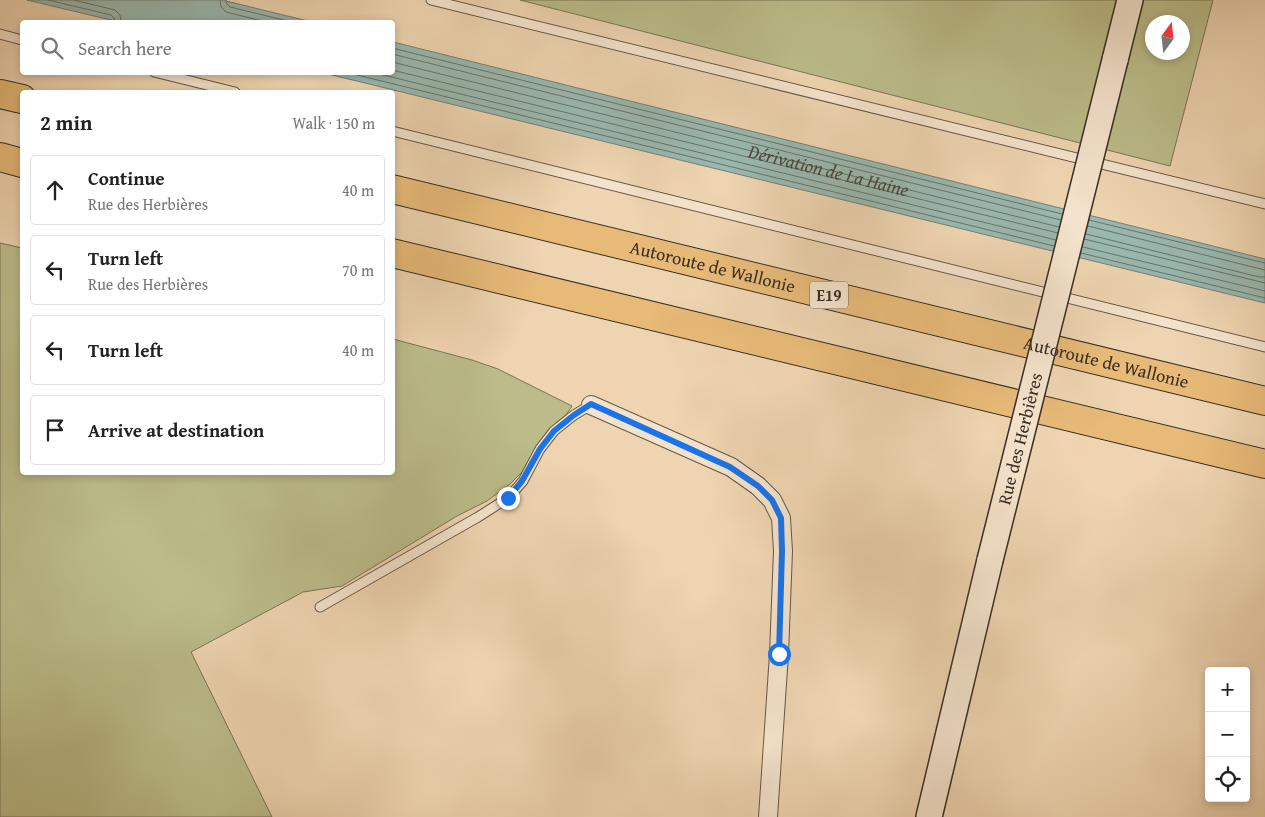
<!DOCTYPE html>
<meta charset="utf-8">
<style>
:root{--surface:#fff;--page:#f6f6f6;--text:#222;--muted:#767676;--line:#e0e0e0}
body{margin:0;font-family:"Gentium Book Plus",serif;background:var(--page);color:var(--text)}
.controls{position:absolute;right:15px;bottom:15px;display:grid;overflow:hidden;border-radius:5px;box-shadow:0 2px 8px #0003}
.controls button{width:45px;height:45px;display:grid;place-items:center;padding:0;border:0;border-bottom:1px solid var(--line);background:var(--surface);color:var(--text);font:25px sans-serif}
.compass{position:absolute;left:1145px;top:15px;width:45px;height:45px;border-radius:50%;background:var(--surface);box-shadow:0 2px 8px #0003;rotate:15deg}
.stop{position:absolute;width:15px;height:15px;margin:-11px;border:4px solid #1a73e8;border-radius:50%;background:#fff}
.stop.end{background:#1a73e8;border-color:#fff;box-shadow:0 1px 5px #0008}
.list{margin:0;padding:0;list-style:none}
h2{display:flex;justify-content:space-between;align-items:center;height:65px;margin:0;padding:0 20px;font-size:21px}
h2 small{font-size:16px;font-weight:400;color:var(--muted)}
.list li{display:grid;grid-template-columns:32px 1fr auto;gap:15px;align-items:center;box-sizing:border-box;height:70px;margin:0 10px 10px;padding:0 10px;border:1px solid var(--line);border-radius:5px}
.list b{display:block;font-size:19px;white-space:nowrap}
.list p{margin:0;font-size:16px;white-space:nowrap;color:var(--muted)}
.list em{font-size:16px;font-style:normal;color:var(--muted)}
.icon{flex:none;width:28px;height:28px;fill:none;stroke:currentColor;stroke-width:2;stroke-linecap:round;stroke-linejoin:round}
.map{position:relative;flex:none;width:1265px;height:817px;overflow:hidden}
.search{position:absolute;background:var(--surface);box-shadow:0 2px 8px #0003;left:20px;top:20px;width:375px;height:55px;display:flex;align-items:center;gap:12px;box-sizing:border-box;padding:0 18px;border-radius:5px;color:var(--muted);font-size:19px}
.panel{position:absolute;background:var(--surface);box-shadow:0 2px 8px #0003;left:20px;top:90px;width:375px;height:385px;border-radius:5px}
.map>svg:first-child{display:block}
</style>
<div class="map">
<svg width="1265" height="817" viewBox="0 0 1265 817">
<rect width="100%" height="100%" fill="#eed4b0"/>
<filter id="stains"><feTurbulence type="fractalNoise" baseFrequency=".004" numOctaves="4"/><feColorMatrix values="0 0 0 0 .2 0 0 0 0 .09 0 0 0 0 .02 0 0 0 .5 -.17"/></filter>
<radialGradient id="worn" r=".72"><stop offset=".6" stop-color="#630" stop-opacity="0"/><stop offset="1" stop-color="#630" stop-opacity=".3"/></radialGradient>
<path fill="#bbbc89" stroke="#7a7556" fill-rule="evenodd" d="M520 0H1213L1170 166ZM1152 22H1182V52H1152Z
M0 243 22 248V472H392L393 339 472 360 498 369 572 406 566 415 555 424 534 451 522 472 510 484 487 501 457 516 342 586 303 592 191 652 272 817H0Z"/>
<path fill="#99b8af" stroke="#738177" d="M27 0H222L312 22H119Z
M393 42 1265 259V303L324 73 392 72Z"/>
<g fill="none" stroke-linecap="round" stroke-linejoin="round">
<g stroke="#69736a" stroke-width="1">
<path d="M48 0 111 15 114 18 115 22"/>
<path d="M74 0 115 10 120 15 121 22"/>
<path d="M220 0 221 7 226 12 266 22"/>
<path d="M226 0 227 4 230 7 292 22"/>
<path d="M392 48 1062 214"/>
<path d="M392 54 1061 220"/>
<path id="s1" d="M392 62 1059 227"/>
<path d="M392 70 1058 233"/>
<path d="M345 72 1054 246"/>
<path d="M371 72 1056 240"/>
<path d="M1089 220 1265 263"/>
<path d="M1088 226 1265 270"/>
<path d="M1086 234 1259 277H1265"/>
<path d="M1084 239 1265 283"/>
<path d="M1083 247 1265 291"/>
<path d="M1081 253 1265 298"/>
</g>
<g stroke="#665847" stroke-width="11">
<path id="lane" d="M431 0 1265 204
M0 34 22 40
M154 72 235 92
M392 131 1265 347
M320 607 478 517 508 498 523 481 540 449 554 431 574 415 591 405"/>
</g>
<g stroke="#665847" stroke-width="20">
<path id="street" d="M591 405 731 467 758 486 772 500 781 518 783 551 779 654 768 817"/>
</g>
<g stroke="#392e24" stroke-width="28">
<path id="secondary" d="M1115 60 1130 0
M929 817 990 560"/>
</g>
<g stroke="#392e24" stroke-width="30">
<g id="highway">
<path d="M0 94 22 99"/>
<path d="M0 157 22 163"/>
<path id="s2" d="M392 189 1265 401"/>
<path d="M392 253 1265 464"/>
</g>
</g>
<use href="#lane" stroke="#f4e3cc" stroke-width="9"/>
<use href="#street" stroke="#f4e3cc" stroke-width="18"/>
<use href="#secondary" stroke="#f4e3cc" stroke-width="25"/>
<use href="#highway" stroke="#e7ba78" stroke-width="28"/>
<g stroke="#392e24" stroke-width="28" stroke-linecap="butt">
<g id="secondary-bridge">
<path id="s3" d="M990 560 1115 60"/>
</g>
</g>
<use href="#secondary-bridge" stroke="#f4e3cc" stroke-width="25"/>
</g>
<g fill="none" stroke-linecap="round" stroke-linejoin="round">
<path stroke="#1a73e8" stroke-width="6" d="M508 498 522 481 540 449 554 431 574 415 591 404 730 467 758 486 772 500 781 518 782 551 779 654"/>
</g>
<g text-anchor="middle" stroke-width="4" stroke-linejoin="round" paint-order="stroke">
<rect fill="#f4e3cc" stroke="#716456" stroke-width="1" x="810" y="281.5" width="38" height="27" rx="4"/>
<g font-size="16" font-weight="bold" fill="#392e24">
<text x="829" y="301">E19</text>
</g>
<g font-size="18" fill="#392e24" stroke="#f4e3cc">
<text dy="6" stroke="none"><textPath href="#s2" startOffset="330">Autoroute de Wallonie</textPath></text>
<text dy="6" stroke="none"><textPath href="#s2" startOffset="735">Autoroute de Wallonie</textPath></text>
<text dy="6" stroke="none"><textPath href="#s3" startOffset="125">Rue des Herbières</textPath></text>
</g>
<g font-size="19" font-style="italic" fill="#4c4a40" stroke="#f4e3cc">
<text dy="7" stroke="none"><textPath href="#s1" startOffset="450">Dérivation de La Haine</textPath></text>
</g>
</g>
<rect width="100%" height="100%" filter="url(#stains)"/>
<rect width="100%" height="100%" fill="url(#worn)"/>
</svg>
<div class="controls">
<button>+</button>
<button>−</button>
<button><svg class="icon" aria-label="locate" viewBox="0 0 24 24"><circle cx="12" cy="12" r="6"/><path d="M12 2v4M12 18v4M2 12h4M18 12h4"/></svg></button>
</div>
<svg class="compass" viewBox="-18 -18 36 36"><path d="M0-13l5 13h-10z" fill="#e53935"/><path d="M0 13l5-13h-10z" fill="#767676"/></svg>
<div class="stop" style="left:779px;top:654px"></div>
<div class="stop end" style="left:508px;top:498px"></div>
<div class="search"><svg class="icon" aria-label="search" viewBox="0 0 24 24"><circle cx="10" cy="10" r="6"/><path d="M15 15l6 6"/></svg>Search here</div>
<section class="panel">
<h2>2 min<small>Walk · 150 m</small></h2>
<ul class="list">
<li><svg class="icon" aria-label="ahead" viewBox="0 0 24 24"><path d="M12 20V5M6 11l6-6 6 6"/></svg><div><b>Continue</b><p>Rue des Herbières</p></div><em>40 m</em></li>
<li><svg class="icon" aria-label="left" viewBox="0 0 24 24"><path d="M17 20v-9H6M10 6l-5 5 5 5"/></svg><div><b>Turn left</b><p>Rue des Herbières</p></div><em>70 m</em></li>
<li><svg class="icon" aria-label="left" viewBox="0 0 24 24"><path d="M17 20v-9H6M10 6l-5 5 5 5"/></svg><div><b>Turn left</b></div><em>40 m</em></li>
<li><svg class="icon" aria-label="arrive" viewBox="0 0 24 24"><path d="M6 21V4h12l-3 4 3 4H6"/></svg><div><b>Arrive at destination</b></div></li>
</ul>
</section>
</div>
